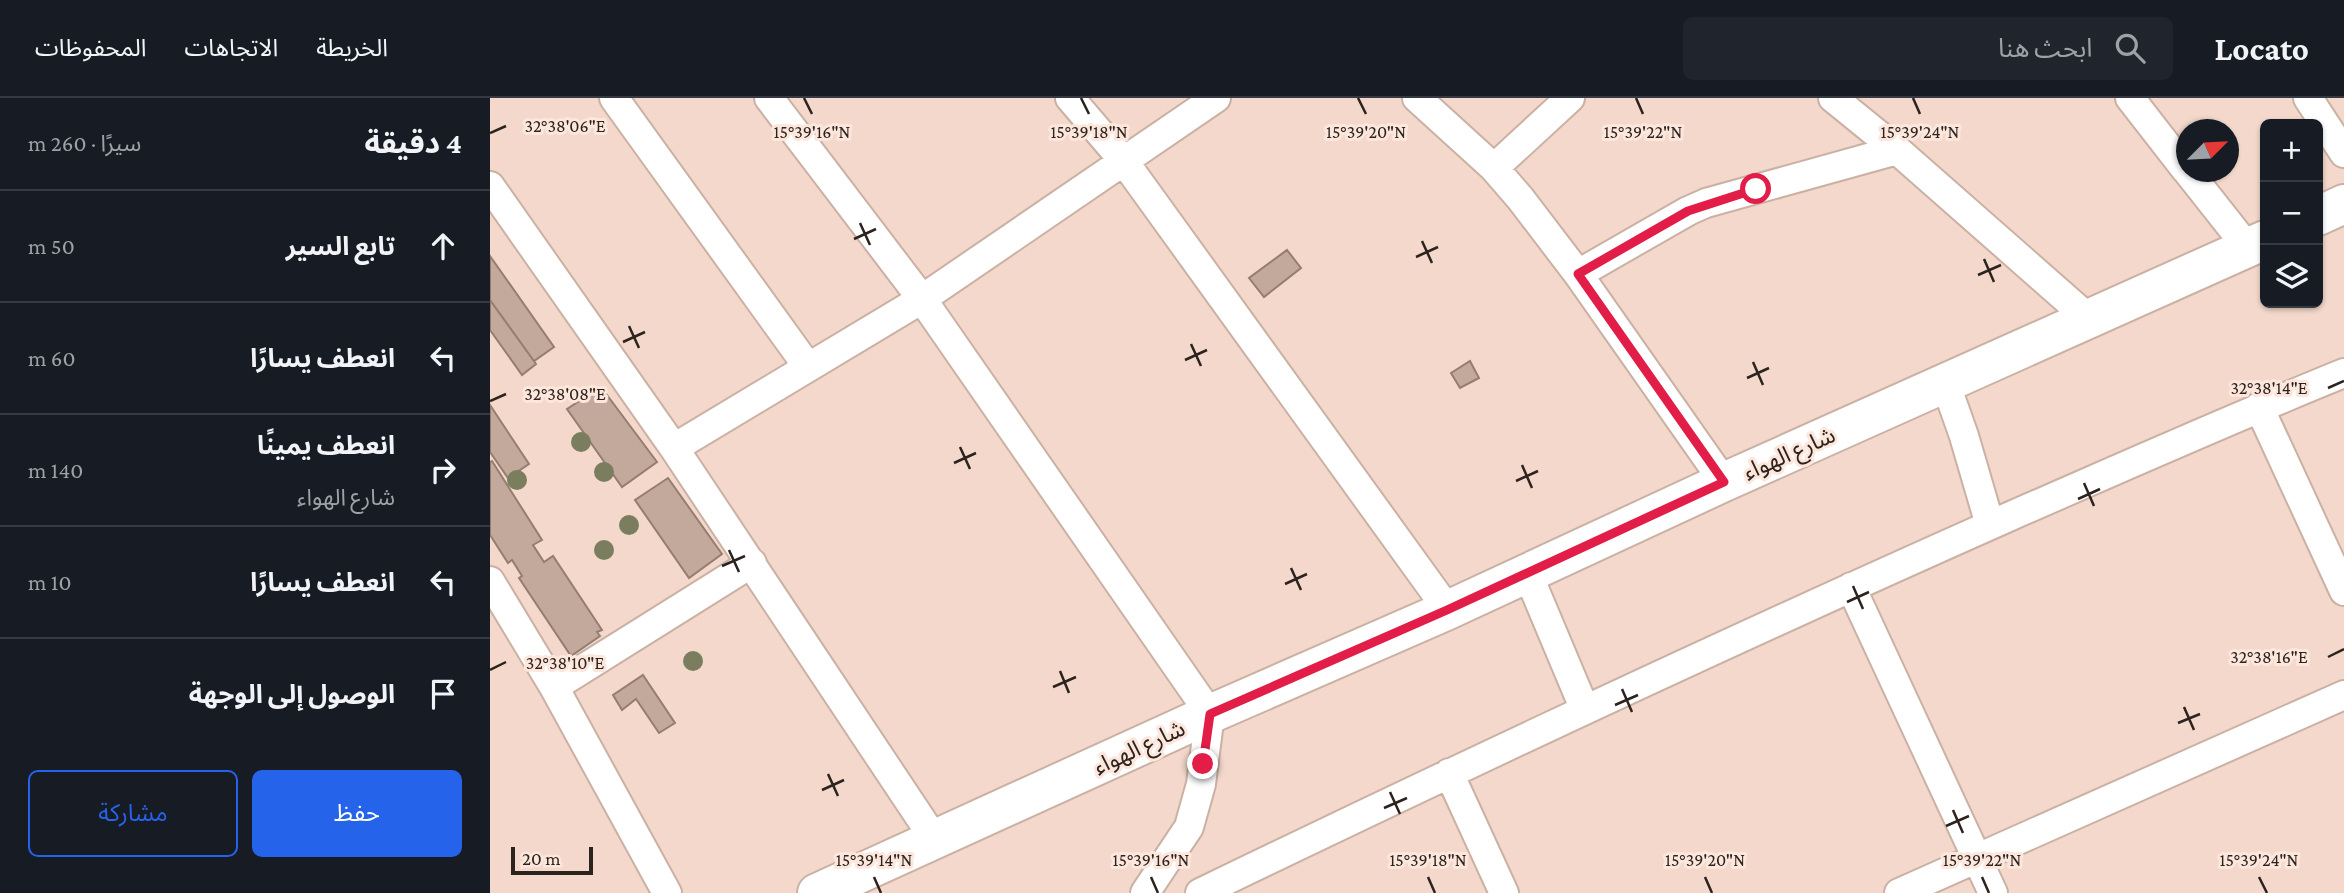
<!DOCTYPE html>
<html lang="ar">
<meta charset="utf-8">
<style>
:root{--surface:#171b24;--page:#20242c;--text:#f1f3f6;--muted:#9ea1a6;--line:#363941;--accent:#2563eb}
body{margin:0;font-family:"Crimson Pro","Noto Sans Arabic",serif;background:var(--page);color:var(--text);direction:rtl}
.controls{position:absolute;right:21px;top:21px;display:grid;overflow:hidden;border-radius:10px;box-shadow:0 2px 5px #0004}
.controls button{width:63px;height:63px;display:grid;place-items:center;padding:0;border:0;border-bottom:2px solid var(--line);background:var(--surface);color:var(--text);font:35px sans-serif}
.compass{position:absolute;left:1686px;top:21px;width:63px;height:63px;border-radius:50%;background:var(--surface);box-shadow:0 2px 5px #0004;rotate:66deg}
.scale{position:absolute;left:21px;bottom:18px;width:82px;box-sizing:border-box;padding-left:7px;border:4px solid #2c231e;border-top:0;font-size:19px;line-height:24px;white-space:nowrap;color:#2c231e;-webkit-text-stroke:5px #fde7dc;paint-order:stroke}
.stop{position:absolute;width:21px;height:21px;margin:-16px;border:5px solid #e11d48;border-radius:50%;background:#fff}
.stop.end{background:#e11d48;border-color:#fff;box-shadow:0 2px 7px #0008}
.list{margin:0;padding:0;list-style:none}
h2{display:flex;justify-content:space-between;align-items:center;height:91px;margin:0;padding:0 28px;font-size:30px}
h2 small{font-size:23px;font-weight:400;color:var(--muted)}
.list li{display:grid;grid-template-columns:46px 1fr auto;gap:21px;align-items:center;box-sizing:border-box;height:112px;padding:0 28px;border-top:2px solid var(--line)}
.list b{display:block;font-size:26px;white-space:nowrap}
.list p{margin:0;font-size:23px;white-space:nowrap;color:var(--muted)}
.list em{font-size:23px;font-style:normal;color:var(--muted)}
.actions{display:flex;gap:14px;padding:21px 28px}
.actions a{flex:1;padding:16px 0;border:2px solid var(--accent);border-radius:10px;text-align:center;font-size:24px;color:var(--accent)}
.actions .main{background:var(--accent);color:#fff}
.icon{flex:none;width:38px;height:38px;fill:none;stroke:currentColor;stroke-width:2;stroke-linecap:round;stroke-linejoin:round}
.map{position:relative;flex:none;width:1854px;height:795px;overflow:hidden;direction:ltr}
header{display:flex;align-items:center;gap:42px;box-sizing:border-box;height:98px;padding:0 35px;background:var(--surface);border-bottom:2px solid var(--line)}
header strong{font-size:33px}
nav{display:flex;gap:38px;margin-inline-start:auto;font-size:24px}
.search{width:490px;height:63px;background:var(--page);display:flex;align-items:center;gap:18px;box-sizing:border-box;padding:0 24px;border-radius:10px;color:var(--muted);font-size:26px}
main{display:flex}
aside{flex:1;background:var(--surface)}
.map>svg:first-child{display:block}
</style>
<header>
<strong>Locato</strong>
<div class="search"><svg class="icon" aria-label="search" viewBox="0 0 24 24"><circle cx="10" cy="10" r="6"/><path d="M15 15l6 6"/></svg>ابحث هنا</div>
<nav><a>الخريطة</a><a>الاتجاهات</a><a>المحفوظات</a></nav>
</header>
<main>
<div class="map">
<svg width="1854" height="795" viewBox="0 0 1854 795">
<rect width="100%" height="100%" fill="#f3d8cb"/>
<path fill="#c3a99c" stroke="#957d70" stroke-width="2" d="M797 152 811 170 774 199 759 180Z
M0 158 64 249 44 263 0 202Z
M0 202 46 266 32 277 0 232Z
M980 263 989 280 970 290 961 275Z
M111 289 167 364 132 389 77 311Z
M0 307 39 366 18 380 0 354Z
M2 363 52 442 43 447 54 464 63 458 112 532 107 534 110 538 81 558 29 480 32 478 22 462 18 465 0 437V364Z
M178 380 232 456 199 480 145 402Z
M153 577 185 625 169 635 146 601 132 612 123 597Z"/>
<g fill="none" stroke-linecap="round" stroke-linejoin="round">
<g stroke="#cbb1a4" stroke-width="32">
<path id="street" d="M124 0 318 269
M279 0 432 201 720 616 711 686 699 729 655 795
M580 0 633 62 958 512
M927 0 1004 70 1030 100 1088 176 1234 384
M1343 0 1407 52 1598 220
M1640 0 1696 72
M1818 0 1854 55
M1004 70 1080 0
M1698 74 1758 150
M0 88 184 350 445 742
M1088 176 1198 113 1216 105 1407 52
M1456 287 1474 338 1500 427
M1769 309 1854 493
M184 350 432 201 726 0
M1037 474 1095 612
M0 483 64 589 177 795
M1361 489 1503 795
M64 589 262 465
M959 675 1014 795
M710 795C979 665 1250 538 1523 417 1633 369 1743 320 1854 275
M1409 795 1854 597"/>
</g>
<g stroke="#cbb1a4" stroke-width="42">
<path id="secondary" d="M1828 118 1854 106
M327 795 720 616 958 512 1234 384 1775 142"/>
</g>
<use href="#street" stroke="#fff" stroke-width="28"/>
<use href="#secondary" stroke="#fff" stroke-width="38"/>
</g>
<g fill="#7a7e5e">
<circle cx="91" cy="344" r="10"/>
<circle cx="114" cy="374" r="10"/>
<circle cx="27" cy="382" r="10"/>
<circle cx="139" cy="427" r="10"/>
<circle cx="114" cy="452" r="10"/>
<circle cx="203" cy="563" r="10"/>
</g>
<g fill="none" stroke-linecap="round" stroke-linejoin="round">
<path stroke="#e11d48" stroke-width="9" d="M713 666 720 616 957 512 1234 384 1088 176 1198 113 1266 91"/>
</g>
<path fill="none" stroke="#2c231e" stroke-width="2.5" d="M314 0 322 16M591 0 599 16M868 0 876 16M1146 0 1153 16M1423 0 1430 16M0 35 16 28M370 125 380 147M364 141 386 131M932 143 942 165M926 159 948 149M1494 161 1504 184M1488 177 1511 167M139 228 149 250M133 244 155 234M701 246 711 268M695 262 717 252M1263 264 1273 287M1257 280 1279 270M1838 290 1854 283M0 303 16 296M470 349 480 371M464 365 486 355M1032 367 1042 390M1026 383 1048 373M1594 385 1604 408M1588 401 1610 391M239 452 249 474M232 468 255 458M801 470 811 492M795 486 817 476M1363 488 1373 511M1357 504 1379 494M1838 559 1854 551M0 572 16 564M570 573 579 595M563 589 586 579M1132 591 1142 614M1125 607 1148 597M1694 609 1704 632M1688 625 1710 616M338 676 348 698M332 692 354 682M900 694 910 716M894 710 917 700M1463 712 1473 735M1456 728 1479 718M384 779 391 795M661 779 668 795M938 779 945 795M1215 779 1222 795M1492 779 1499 795M1769 779 1777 795"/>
<g text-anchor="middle" stroke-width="6" stroke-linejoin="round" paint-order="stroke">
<g font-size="23" fill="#2c231e" stroke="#fde7dc">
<text transform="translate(1299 355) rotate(-24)" y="8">شارع الهواء</text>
<text transform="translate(649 649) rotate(-25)" y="8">شارع الهواء</text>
</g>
</g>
<g font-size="18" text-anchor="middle" fill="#2c231e" stroke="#fde7dc" stroke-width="6" stroke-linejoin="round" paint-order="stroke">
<text x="75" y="34">32°38'06"E</text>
<text x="322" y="40">15°39'16"N</text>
<text x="599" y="40">15°39'18"N</text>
<text x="876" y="40">15°39'20"N</text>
<text x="1153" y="40">15°39'22"N</text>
<text x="1430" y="40">15°39'24"N</text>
<text x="1779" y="296">32°38'14"E</text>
<text x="75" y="302">32°38'08"E</text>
<text x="1779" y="565">32°38'16"E</text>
<text x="75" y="571">32°38'10"E</text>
<text x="384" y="768">15°39'14"N</text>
<text x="661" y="768">15°39'16"N</text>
<text x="938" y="768">15°39'18"N</text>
<text x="1215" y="768">15°39'20"N</text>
<text x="1492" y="768">15°39'22"N</text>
<text x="1769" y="768">15°39'24"N</text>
</g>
</svg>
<div class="controls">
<button>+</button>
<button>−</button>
<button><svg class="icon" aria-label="layers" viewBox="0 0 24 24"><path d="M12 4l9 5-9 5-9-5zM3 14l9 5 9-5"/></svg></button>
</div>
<svg class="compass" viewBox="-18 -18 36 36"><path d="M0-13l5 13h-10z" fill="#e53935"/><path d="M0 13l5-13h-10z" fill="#9ea1a6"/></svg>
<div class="scale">20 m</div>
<div class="stop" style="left:1266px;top:91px"></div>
<div class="stop end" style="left:713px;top:666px"></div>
</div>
<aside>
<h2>4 دقيقة<small>سيرًا · 260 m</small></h2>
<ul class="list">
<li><svg class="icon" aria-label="ahead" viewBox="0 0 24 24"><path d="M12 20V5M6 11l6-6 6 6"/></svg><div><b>تابع السير</b></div><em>50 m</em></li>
<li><svg class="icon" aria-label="left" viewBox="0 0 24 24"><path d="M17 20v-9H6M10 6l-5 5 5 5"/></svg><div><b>انعطف يسارًا</b></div><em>60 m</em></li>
<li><svg class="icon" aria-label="right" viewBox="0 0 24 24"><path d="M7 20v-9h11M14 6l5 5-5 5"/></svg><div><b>انعطف يمينًا</b><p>شارع الهواء</p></div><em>140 m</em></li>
<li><svg class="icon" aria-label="left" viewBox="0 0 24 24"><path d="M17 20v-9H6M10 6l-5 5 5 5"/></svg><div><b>انعطف يسارًا</b></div><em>10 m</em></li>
<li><svg class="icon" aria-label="arrive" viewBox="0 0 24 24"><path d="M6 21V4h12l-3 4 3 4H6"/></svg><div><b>الوصول إلى الوجهة</b></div></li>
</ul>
<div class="actions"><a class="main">حفظ</a><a>مشاركة</a></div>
</aside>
</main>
